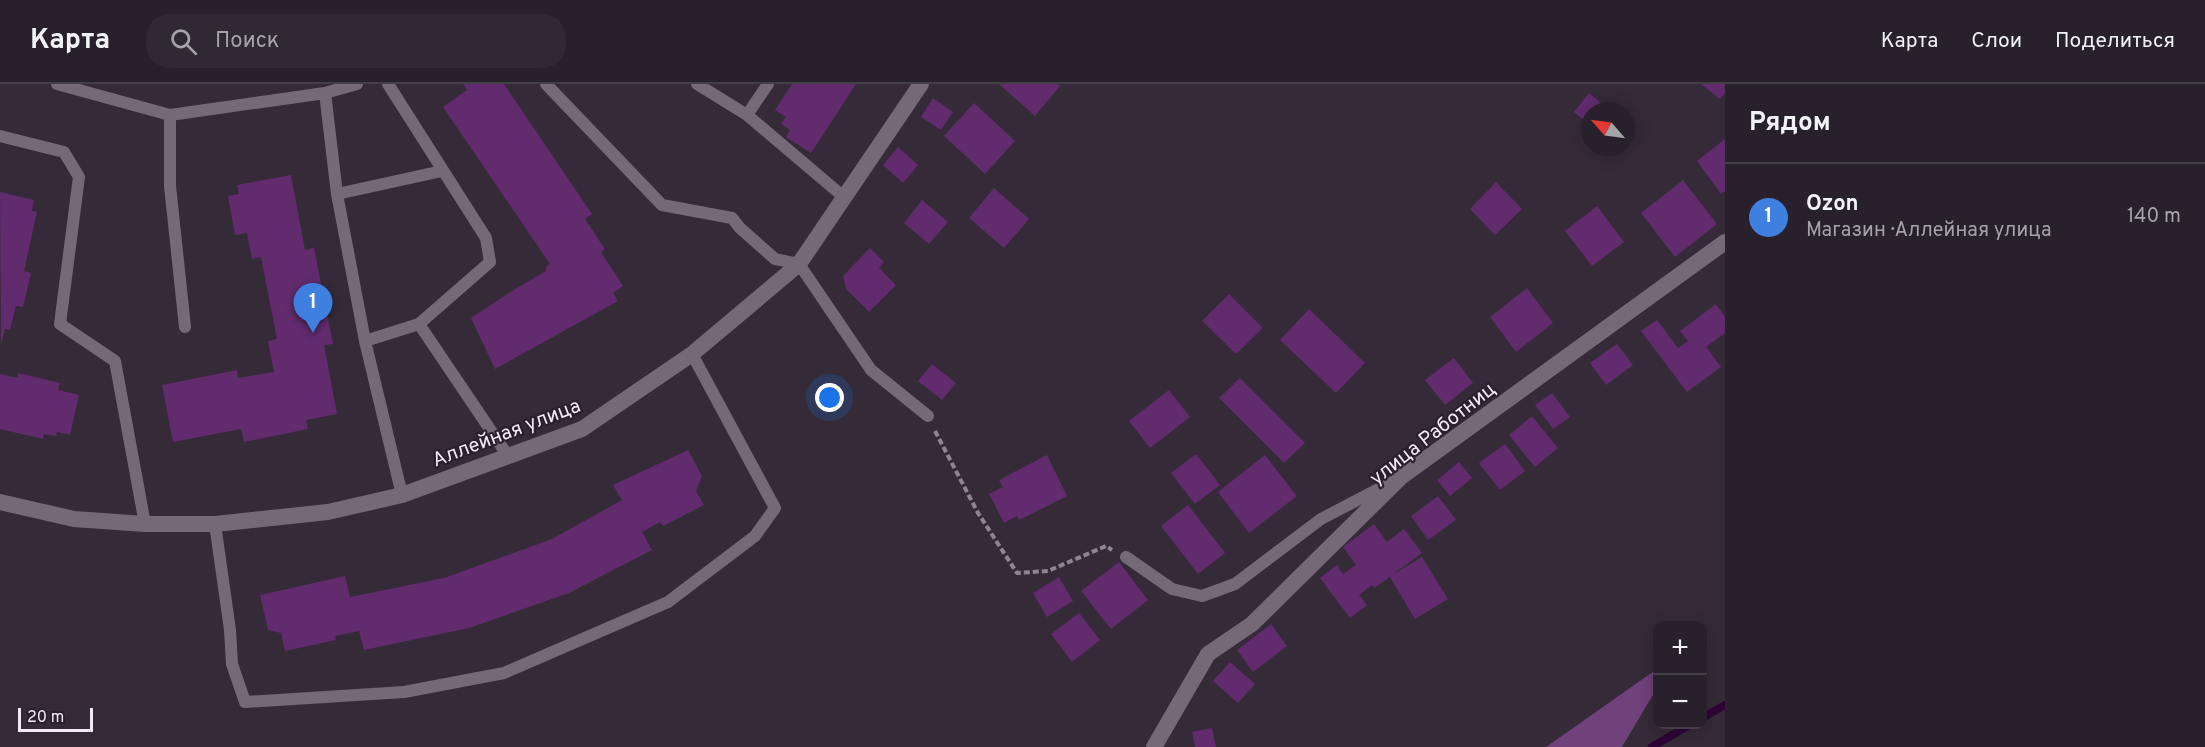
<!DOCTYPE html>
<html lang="ru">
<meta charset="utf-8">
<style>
:root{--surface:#28202a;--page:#302832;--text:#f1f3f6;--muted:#a5a3a8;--line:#443e47;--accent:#0b8043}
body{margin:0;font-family:Overpass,sans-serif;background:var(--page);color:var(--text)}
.controls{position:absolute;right:18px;bottom:18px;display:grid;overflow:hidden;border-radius:12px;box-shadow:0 3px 15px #0003}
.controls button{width:54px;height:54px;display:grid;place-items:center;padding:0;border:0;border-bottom:2px solid var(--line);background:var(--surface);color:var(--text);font:30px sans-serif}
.compass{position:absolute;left:1581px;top:18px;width:54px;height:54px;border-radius:50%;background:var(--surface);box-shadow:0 3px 15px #0003;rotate:298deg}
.scale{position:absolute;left:18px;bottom:15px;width:75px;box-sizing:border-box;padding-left:6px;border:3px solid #f2ebf4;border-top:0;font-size:16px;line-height:21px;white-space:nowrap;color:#f2ebf4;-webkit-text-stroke:4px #2b212e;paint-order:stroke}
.you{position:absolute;left:830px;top:314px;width:21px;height:21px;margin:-15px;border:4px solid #fff;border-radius:50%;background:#1a73e8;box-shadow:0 0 0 9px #1a73e833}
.badge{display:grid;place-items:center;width:39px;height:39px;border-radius:50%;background:var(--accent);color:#fff;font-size:20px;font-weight:700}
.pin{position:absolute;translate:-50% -50px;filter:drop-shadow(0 2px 3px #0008)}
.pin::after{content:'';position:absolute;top:32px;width:21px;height:18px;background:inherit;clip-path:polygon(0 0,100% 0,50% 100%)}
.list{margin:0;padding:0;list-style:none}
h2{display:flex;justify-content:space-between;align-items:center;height:78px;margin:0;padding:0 24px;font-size:26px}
h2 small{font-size:20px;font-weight:400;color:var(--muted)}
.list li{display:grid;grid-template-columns:39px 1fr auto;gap:18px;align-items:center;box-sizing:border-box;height:108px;padding:0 24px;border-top:2px solid var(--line)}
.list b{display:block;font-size:22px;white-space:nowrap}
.list p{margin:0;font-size:20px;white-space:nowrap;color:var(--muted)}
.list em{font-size:20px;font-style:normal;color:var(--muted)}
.icon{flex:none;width:33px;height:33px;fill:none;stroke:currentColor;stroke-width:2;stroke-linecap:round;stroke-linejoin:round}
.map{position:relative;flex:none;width:1725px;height:663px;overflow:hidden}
header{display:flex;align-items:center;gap:36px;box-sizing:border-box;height:84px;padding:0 30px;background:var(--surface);border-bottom:2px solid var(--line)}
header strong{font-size:28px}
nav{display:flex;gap:33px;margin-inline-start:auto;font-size:21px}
.search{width:420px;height:54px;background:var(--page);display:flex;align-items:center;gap:15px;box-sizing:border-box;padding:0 21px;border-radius:24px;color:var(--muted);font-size:22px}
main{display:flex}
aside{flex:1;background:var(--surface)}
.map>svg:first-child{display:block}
</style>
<header>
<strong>Карта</strong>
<div class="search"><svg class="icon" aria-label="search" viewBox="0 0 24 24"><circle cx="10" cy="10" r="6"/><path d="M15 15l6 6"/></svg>Поиск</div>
<nav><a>Карта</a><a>Слои</a><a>Поделиться</a></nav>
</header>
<main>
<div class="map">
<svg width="1725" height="663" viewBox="0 0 1725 663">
<rect width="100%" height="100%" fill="#352b38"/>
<path fill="#70417b" d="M1657 585V604L1622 663H1546Z"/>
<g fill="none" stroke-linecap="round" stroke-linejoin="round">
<path stroke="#2e0437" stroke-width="8" d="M1702 634 1725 621
M1652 663 1691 640"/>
</g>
<path fill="#612b6d" d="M463 0H504L592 130 585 135 605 165 601 168 623 202 613 209 618 217 495 285 471 234 512 207 546 187V183L550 180 443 23 467 6Z
M792 0H856L811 69 786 53 790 46 781 40 786 33 775 26Z
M999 0H1057L1060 2 1035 32Z
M1701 0H1725V9L1720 15Z
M1589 9 1610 27H1590V41L1574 28Z
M933 14 953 28 941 46 921 33Z
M974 19 1015 57 985 90 944 52Z
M1725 55V107L1721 110 1697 77Z
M898 63 918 81 903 99 883 81Z
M291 91 305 166 314 164 333 260 324 261 337 330 306 336 308 345 244 358 241 345 173 358 162 301 237 286 238 294 274 288 268 257 277 255 261 173 252 175 247 149 235 151 228 112 239 110 237 101Z
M1683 96 1717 140 1675 173 1641 129Z
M1496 98 1522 125 1495 151 1470 125Z
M994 104 1029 135 1004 164 969 134Z
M0 108 34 116 32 127 37 128 24 187 31 189 23 223 16 222 10 246 5 245 1 262Z
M922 116 948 138 929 160 904 139Z
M1597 122 1624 158 1592 182 1565 147Z
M870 164 884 178 879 184 896 201 869 228 846 205 843 192Z
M1527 204 1553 239 1516 268 1490 233Z
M1229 210 1263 244 1236 270 1202 237Z
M1716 220 1725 233V249L1706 263 1721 283 1687 308 1641 247 1657 236 1678 264 1688 257 1680 247Z
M1309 225 1365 279 1336 309 1280 256Z
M1617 260 1633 281 1606 301 1590 279Z
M1454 274 1473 299 1445 321 1425 296Z
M932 280 956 299 942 316 918 297Z
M18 289 60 299 58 306 79 311 70 351 57 348 56 352 44 350 43 355 0 345V290L18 294Z
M1240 294 1305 359 1284 379 1219 314Z
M1169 306 1190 333 1150 364 1129 337Z
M1552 309 1570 333 1553 345 1535 321Z
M1532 332 1558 364 1535 383 1509 351Z
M1505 360 1525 387 1500 406 1479 379Z
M688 366 702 392 696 407 704 421 663 442 660 438 642 448 652 466 569 509 469 544 364 566 359 547 335 552 336 556 285 567 281 549 268 546 260 511 345 492 350 513 444 494 552 455 622 416 613 401Z
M1196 370 1220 401 1195 420 1171 389Z
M1047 371 1067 412 1019 436 1017 432 1004 439 989 410 1003 403 999 396Z
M1265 371 1297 412 1249 449 1218 408Z
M1459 378 1472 394 1450 412 1437 396Z
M1438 412 1456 436 1428 456 1411 432Z
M1188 421 1225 469 1198 490 1161 442Z
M1374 440 1387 458 1404 445 1422 469 1392 491 1422 473 1448 515 1415 535 1390 493 1374 504 1372 501 1359 511 1367 521 1350 534 1320 494 1337 481 1343 490 1356 481 1343 463Z
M1119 478 1148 516 1111 545 1081 507Z
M1059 493 1073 517 1047 533 1033 509Z
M1079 529 1100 556 1072 578 1051 550Z
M1271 540 1287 562 1253 588 1237 566Z
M1230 578 1255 600 1238 619 1213 597Z
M1212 644 1216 663H1195L1192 648Z"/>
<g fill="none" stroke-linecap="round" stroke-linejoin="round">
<path stroke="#8e8591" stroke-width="4" stroke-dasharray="6 3" stroke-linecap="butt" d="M935 347 978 429 1017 489 1048 487 1106 462 1112 466"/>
<path stroke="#756978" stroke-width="12" d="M57 0 170 31
M388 0 486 154 490 178 419 240 508 372
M546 0 662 121 732 134 740 144 775 175 799 180 871 286 928 332
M697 0 747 31
M768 0 747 31 845 114
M325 9 337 110
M0 52 64 68 79 93 60 240 115 277 145 440
M185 243 170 102V31L325 9 357 0
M365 257 419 240
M402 411 365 257 337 110 442 87
M215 440 230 546 232 580 245 618 404 608 504 589 668 518 755 452 775 424 692 270
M1126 473 1172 505 1202 512 1235 500 1321 435 1390 399"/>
<path stroke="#756978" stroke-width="16" d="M0 418 74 435 145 440H215L328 428 402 411 582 345 692 270 799 180 921 0
M1154 663 1208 570 1252 540 1401 393 1725 158"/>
</g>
<g text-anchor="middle" stroke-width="4.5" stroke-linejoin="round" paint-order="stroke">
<g font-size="20" fill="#f2ebf4" stroke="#2b212e">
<text transform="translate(506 348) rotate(-21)" y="7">Аллейная улица</text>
<text transform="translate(1432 349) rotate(-38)" y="7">улица Работниц</text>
</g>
</g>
</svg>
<div class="controls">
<button>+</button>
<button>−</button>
</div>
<svg class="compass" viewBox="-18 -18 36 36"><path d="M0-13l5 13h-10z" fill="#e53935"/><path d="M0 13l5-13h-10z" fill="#a5a3a8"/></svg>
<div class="scale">20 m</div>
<div class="you"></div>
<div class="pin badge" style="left:313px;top:249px;background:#3f7fe0">1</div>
</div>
<aside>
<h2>Рядом<small></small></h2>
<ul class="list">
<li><span class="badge" style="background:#3f7fe0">1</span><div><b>Ozon</b><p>Магазин · Аллейная улица</p></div><em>140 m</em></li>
</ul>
</aside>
</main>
